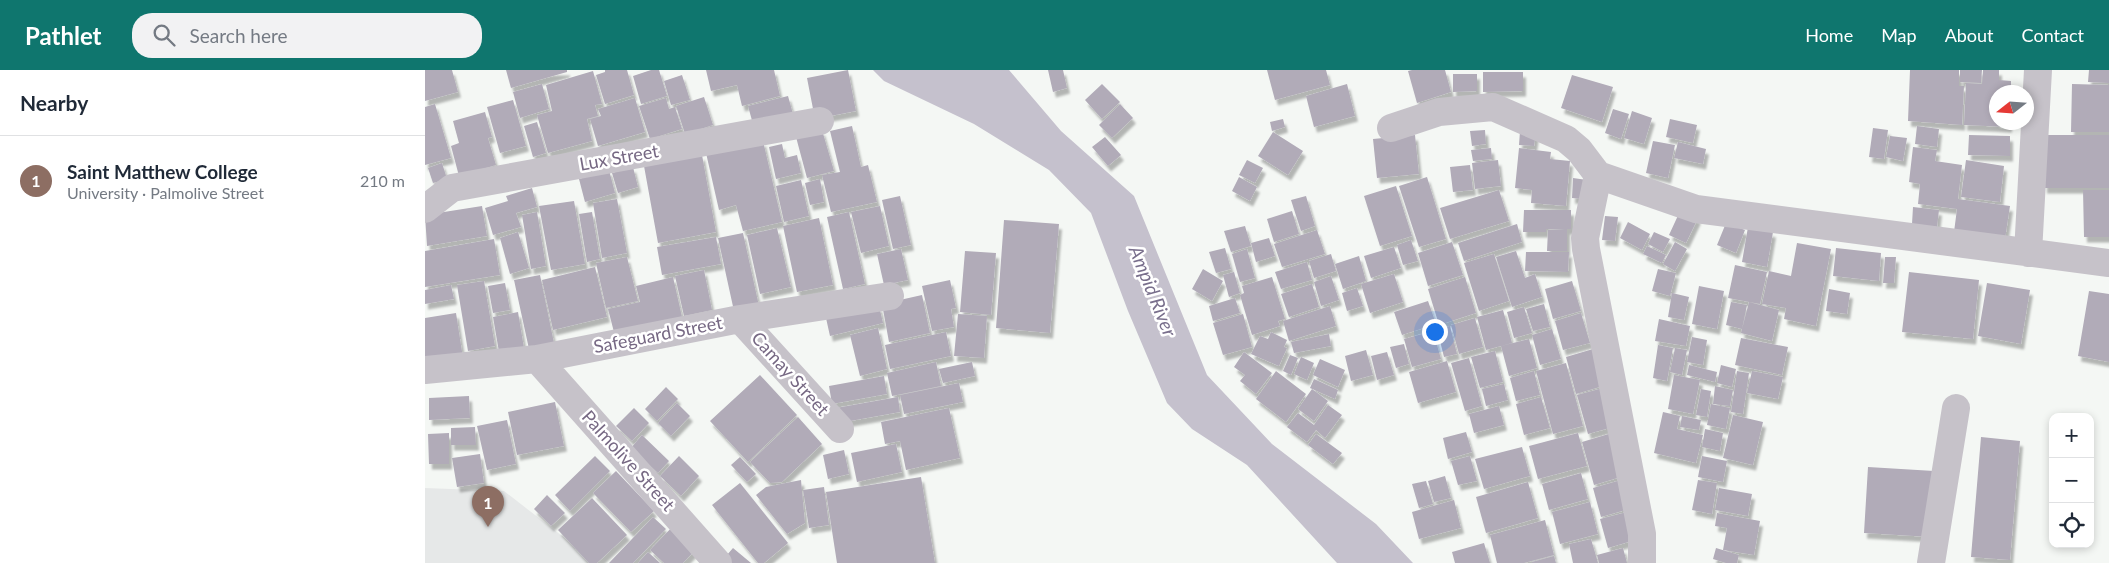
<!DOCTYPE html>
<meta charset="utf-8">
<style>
:root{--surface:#fff;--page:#f2f2f3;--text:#1f2937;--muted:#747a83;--line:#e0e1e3;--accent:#0f766e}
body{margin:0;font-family:Lato,sans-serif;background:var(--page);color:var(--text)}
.controls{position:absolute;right:15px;bottom:15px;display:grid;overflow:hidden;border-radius:10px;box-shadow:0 2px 8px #0003}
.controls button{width:45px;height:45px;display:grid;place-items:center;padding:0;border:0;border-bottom:1px solid var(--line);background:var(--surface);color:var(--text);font:25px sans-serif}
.compass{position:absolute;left:1564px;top:15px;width:45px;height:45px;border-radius:50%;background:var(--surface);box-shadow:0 2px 8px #0003;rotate:253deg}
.you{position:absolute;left:1009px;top:261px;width:18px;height:18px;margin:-12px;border:4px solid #fff;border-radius:50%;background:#1a73e8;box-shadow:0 0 0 8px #1a73e833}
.badge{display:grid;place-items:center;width:32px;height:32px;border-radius:50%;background:var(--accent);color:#fff;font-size:16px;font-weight:700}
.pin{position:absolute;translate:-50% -41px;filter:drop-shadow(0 1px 2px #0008)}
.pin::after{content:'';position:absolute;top:26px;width:18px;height:15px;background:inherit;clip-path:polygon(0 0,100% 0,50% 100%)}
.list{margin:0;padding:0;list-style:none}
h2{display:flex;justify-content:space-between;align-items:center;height:65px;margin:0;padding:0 20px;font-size:21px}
h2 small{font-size:16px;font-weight:400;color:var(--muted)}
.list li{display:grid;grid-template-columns:32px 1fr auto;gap:15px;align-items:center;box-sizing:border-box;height:90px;padding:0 20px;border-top:1px solid var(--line)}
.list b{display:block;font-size:19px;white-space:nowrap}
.list p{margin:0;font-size:16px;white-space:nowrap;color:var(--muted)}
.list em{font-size:16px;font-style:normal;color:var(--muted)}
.icon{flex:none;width:28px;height:28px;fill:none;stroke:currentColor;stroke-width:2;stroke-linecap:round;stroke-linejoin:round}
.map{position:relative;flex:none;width:1684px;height:493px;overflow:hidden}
header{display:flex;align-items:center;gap:30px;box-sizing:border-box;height:70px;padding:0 25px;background:var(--accent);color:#fff}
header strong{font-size:24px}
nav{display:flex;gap:28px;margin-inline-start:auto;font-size:18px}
.search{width:350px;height:45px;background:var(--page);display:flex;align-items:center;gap:12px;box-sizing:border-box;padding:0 18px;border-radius:20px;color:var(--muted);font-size:19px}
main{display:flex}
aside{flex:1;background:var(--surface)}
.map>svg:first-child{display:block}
</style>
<header>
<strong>Pathlet</strong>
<div class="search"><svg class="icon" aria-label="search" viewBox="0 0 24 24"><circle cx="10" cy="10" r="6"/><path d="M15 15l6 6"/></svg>Search here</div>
<nav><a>Home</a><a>Map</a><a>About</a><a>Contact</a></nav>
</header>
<main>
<aside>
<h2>Nearby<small></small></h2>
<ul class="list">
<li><span class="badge" style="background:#8d6e63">1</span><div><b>Saint Matthew College</b><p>University · Palmolive Street</p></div><em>210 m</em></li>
</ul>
</aside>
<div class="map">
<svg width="1684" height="493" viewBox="0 0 1684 493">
<defs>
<filter id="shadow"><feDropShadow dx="3" dy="5.5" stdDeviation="1" flood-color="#0004"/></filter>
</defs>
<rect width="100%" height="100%" fill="#f4f7f4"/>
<path fill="#e6e8e8" d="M0 418 79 421 172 493H0Z"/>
<path fill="#c5c1cd" d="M448 0H584L636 61 709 126 782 305 847 374 951 454 988 493H912L822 395 767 359 742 333 703 241 666 143 624 100 549 54 459 11Z"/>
<path fill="#b1abb8" filter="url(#shadow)" d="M0 0H27L33 22 0 31Z
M81 0H142V2L86 18Z
M180 0H202L209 25 180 34 171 5 180 2Z
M226 0H234L242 26 216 34 208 6Z
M281 0H349L355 26 317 36 312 15 286 21Z
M423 0 431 41 390 49 382 8Z
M623 0H638L642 18 628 22Z
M842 0H901L905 15 850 30Z
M987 0H1020L1026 22 992 33 983 1Z
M1485 0H1534V16H1539L1537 55 1483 51Z
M1535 0H1557L1556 13 1535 12Z
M1558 0H1574V10L1586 11V22H1572V52H1584V57L1539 55 1541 13 1557 14Z
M1664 0H1684V13L1663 12Z
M168 1 177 34 170 35 173 46 162 49 167 71 123 83 112 45 127 41 121 15Z
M1058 2H1098V21L1058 22Z
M1028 4H1052V21L1028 22Z
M257 5 265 30 246 35 239 11Z
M1147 5 1188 17 1177 52 1136 38Z
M117 14 124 39 95 48 88 22Z
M677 14 695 32 677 49 660 30Z
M922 14 930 46 889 57 881 26Z
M1647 14 1684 15V62H1646Z
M363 26 368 44 328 54 323 36Z
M279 27 288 55 260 64 251 36Z
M210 28 220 62 173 76 165 49 176 46 173 39Z
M241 28 244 39 250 37 257 59 225 69 214 36Z
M88 30 101 76 75 83 62 37Z
M10 34 26 88 0 95V37Z
M695 34 708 48 687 68 674 55Z
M1188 39 1204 44 1196 69 1180 63Z
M1207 41 1227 48 1219 74 1199 68Z
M60 42 67 67 63 68 71 95 34 106 26 76 34 73 28 51Z
M858 49 860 57 847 61 845 52Z
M1245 49 1272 55 1268 73 1241 67Z
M112 52 121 83 108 87 99 56Z
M427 56 436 97 443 95 452 132 406 142 397 105 415 102 405 61Z
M1492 56 1514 59 1512 77 1490 74Z
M1448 58 1463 60 1459 89 1444 87Z
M397 60 409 101 382 108 371 67Z
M1060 60 1061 74 1047 76 1045 61Z
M1095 61 1111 63 1109 76 1094 75Z
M848 62 878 81 863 105 833 86Z
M990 65 994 104 952 108 948 69Z
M1544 65 1585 66V86L1543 85Z
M1619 65H1684V118H1619Z
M1465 66 1482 68 1478 91 1461 87Z
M680 67 696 85 683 96 667 77Z
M338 71 357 152 318 161 311 135 294 140 281 83Z
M1228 71 1250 75 1243 108 1221 103Z
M1253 72 1281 79 1278 94 1249 88Z
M357 74 360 88 372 85 376 103 351 109 344 77Z
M1488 77 1512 80 1510 91 1537 95 1533 129 1585 136 1580 169 1529 162 1532 139 1493 134 1495 114 1484 112Z
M1066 78 1067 89 1048 91 1046 80Z
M1094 78 1126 82 1125 89 1145 91 1141 136 1106 133 1107 120 1090 118Z
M277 85 291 162 233 173 219 96Z
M822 90 838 98 830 113 814 105Z
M1073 90 1076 116 1050 119 1047 93Z
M1541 90 1579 96 1575 132 1536 127Z
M17 93 22 109 8 113 3 98Z
M1045 95 1048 120 1028 122 1025 97Z
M208 97 213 117 193 123 187 103Z
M184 100 190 123 160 132 154 109Z
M814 107 832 117 825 131 807 121Z
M1002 107 1021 169 994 177 974 116Z
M1148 108 1162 110 1166 130 1147 128Z
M395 109 399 132 385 135 380 113Z
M376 110 384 146 359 152 351 116Z
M971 116 987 166 955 176 939 126Z
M107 118 112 137 91 143 96 157 68 165 60 138 83 131 81 126Z
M1074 120 1084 151 1025 169 1015 138Z
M1658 120H1684V167H1659Z
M475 126 486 175 468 179 457 130Z
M881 126 890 156 876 161 866 130Z
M192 129 202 183 177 188 168 133Z
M149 131 160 194 126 200 114 136Z
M57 136 62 166 2 176 0 145Z
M455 136 464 176 436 183 426 142Z
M1488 137 1514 140 1512 157 1487 154Z
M1256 139 1273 148 1261 173 1244 165Z
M1099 140H1146V159H1142V181H1122L1123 160 1140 159H1121V162H1098Z
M867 141 874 164 849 172 842 149Z
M112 142 121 196 106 199 97 145Z
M167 142 175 189 162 192 154 144Z
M424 142 440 214 418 219 402 147Z
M1180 146 1193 147 1190 171 1177 170Z
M394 148 408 215 372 222 358 156Z
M579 150 634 154 625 263 571 258Z
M1203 152 1225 164 1217 180 1195 168Z
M1301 153 1320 160 1311 183 1292 175Z
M1092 154 1097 172 1039 191 1033 173Z
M820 156 826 176 806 182 799 161Z
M1323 157 1348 162 1342 197 1317 192Z
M352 158 366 217 335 224 322 165Z
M892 160 900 184 857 197 849 174Z
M93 162 104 198 85 204 75 168Z
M1229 162 1245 169 1238 182 1223 174Z
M318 163 334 236 309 241 293 168Z
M291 167 296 194 237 205 232 177Z
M844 168 850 186 831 192 826 173Z
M69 169 75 205 0 217V181Z
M986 170 993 191 978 195 972 175Z
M1027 172 1038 205 1003 216 993 183Z
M1250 172 1262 179 1250 201 1238 194Z
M1372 173 1406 179 1391 256 1359 249 1361 238 1337 234 1344 201 1366 206Z
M1222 176 1241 185 1237 193 1218 184Z
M969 177 976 198 946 208 939 186Z
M800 178 806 199 791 203 784 182Z
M1411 178 1456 183 1454 211 1408 206Z
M476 179 483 210 459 215 452 184Z
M822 179 830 208 815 212 807 184Z
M540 181 571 183 566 245 535 242Z
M1091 181 1100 208 1110 204 1117 227 1087 237 1071 187Z
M1101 182H1144L1143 202 1100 201Z
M906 184 911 201 889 208 884 191Z
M1069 184 1084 231 1054 241 1039 193Z
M934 186 941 211 918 219 910 194Z
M202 187 213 231 181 238 171 193Z
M1460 187H1471L1469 213H1458Z
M882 192 887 210 856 219 850 202Z
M1310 195 1342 202 1335 234 1303 228Z
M170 197 182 247 128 260 117 210Z
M778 199 798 211 787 231 767 219Z
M1233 199 1251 203 1245 226 1227 221Z
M279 200 287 240 259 246 250 206Z
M809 202 815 223 804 227 798 205Z
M1484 202 1554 210 1548 269 1477 262Z
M969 204 978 232 945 243 936 214Z
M115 205 129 273 104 279 89 210Z
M906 206 914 230 896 236 889 212Z
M248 207 257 247 189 262 183 239 215 232 211 216Z
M847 207 860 249 853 251 855 256 827 265 815 225 819 223 817 216Z
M1040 207 1051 243 1014 255 1003 219Z
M525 210 531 238 526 239 529 257 507 261 497 216Z
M59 211 70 276 43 281 32 215Z
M1147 211 1156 241 1128 249 1120 219Z
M80 213 85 240 68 243 63 216Z
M1562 213 1605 220 1596 274 1553 266Z
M887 214 894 237 864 247 856 224Z
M26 215 29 229 0 234V220Z
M1274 216 1299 221 1292 259 1267 254Z
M932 218 938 236 922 241 917 223Z
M1404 219 1425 223 1422 244 1401 241Z
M1664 221 1684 224V292L1653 286Z
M1247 223 1264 227 1259 250 1243 247Z
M497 225 505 263 464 272 457 234Z
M810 228 815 243 788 251 784 236Z
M1003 231 1011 254 977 265 969 242Z
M1306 232 1322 235 1317 259 1301 255Z
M1324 232 1354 240 1347 271 1316 263Z
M1119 234 1125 257 1108 261 1101 239Z
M454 236 458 253 405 266 401 248Z
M905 236 911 256 864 271 858 251Z
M1099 237 1107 263 1089 268 1082 242Z
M1078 240 1087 273 1061 280 1052 247Z
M93 242 99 278 74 282 68 247Z
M31 243 38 288 0 294V248Z
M1156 243 1165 273 1138 280 1130 251Z
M533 244 562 246 559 288 529 286Z
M818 244 827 277 798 285 788 253Z
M1050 248 1058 277 1034 284 1026 255Z
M1234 249 1265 256 1261 276 1230 271Z
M1025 256 1032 284 1019 287 1012 259Z
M453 258 462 299 435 306 425 265Z
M1127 259 1136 289 1115 295 1107 265Z
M1008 261 1016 289 987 297 979 269Z
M521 262 526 286 465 299 460 275Z
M846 262 862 270 859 277 862 278 854 296 826 284 835 266 843 269Z
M904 264 906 276 869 283 866 272Z
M1267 267 1282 270 1278 295 1262 292Z
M1316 268 1363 277 1357 305 1310 295Z
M1104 269 1112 298 1084 306 1076 276Z
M979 274 984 294 971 298 965 277Z
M1233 275 1248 278 1242 311 1228 308Z
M1250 278 1262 280 1257 305 1245 302Z
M1168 279 1178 316 1151 324 1141 287Z
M941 280 948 305 926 311 920 286Z
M1070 281 1078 312 1055 318 1046 287Z
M819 282 847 303 831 324 815 311 820 305 809 297Z
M962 282 969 305 952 310 946 286Z
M865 285 873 288 866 305 858 301Z
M876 287 889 293 882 310 869 304Z
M1044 288 1057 336 1040 341 1026 293Z
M895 289 920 300 913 317 888 305Z
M1022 291 1031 322 993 333 984 302Z
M511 292 516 316 467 326 462 303Z
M547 292 550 306 518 313 514 299Z
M1141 293 1158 356 1128 364 1111 301Z
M1264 295 1292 302 1290 312 1262 305Z
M1296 295 1311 299 1307 317 1292 313Z
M851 301 881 324 861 352 831 329Z
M1109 301 1115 325 1091 331 1085 308Z
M1312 301 1324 303 1318 344 1306 342Z
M1327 301 1358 307 1353 329 1322 323Z
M335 305 372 345 323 392 285 351Z
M1249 305 1275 310 1268 344 1243 339Z
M459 306 462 324 407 334 404 316Z
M889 309 913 320 910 329 885 318Z
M534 313 538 332 479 344 475 325Z
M1079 314 1083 330 1061 336 1057 319Z
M1290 316 1308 320 1305 336 1288 334Z
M241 317 253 329 232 351 220 339Z
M1178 318 1188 357 1163 364 1152 325Z
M887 319 903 331 889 351 873 339Z
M1276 319 1286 321 1282 347 1271 345Z
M44 326 45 348 4 350V328Z
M473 327 475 342 414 353 411 338Z
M1116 327 1125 358 1099 365 1091 334Z
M130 332 139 376 92 385 83 342Z
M252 333 265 346 246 366 233 353Z
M1286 334 1305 338 1301 359 1282 355Z
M903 335 917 345 900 368 891 360 882 372 862 357 873 343 889 355Z
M1074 336 1079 355 1049 363 1044 344Z
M209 338 224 353 207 371 191 356Z
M524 338 535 388 481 400 475 371 460 374 456 352Z
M1238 342 1255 346 1252 359 1278 365 1271 393 1229 383Z
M1308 345 1338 352 1328 395 1298 388Z
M1257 346 1276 350 1274 360 1255 357Z
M373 347 397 374 357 412 345 413 325 392Z
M82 350 91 394 62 400 52 356Z
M50 357 51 375H26V358Z
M1280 359 1298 363 1295 381 1277 377Z
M1041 362 1047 382 1023 389 1018 368Z
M24 363V394H4L3 364Z
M1153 363 1162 396 1113 409 1104 376Z
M1187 363 1199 406 1169 415 1157 372Z
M891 364 917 383 908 394 883 375Z
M217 365 244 391 233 403 206 378Z
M1556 367 1595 371 1585 490 1546 487Z
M471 374 477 402 432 412 426 383Z
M1097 377 1105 406 1059 419 1050 389Z
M419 380 424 404 403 409 398 385Z
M55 384 59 413 32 417 27 388Z
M170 386 185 401 145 441 130 425Z
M254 386 274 406 256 426 235 406Z
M1045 386 1052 411 1033 415 1026 391Z
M1277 386 1302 391 1298 412 1273 407Z
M315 387 331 404 322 412 306 395Z
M1443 397 1509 401 1506 467 1439 463Z
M191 401 229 441 206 462 168 423Z
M1156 403 1163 429 1124 440 1117 414Z
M1020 406 1026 428 1009 432 1003 411Z
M496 407 510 493H412L401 422Z
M376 410 380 453 362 464 331 425 341 417Z
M1196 410 1204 439 1176 447 1168 418Z
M1273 410 1292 413 1287 444 1267 440Z
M1001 411 1008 434 994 438 987 414Z
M1103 412 1113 448 1061 463 1051 427Z
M315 413 363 473 339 493H333L287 435Z
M399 417 404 455 384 458 378 420Z
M1294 418 1327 424 1323 446 1290 440Z
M122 425 140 443 126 456 109 439Z
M167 428 202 465 172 493H164L133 460Z
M1029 430 1036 458 994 469 987 442Z
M1165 432 1173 464 1135 474 1127 442Z
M1202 442 1210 470 1183 478 1175 449Z
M1292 443 1335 451 1329 485 1298 480 1302 458 1290 456Z
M228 447 241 459 208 493H184Z
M1120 450 1129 485 1099 493H1072L1065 465Z
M251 453 274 476 258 493H239L225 480Z
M1166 469 1173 493H1148L1144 474Z
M1059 473 1065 493H1030L1027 482Z
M308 478 326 493H295Z
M1198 478 1202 493H1174L1172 485Z
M1291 478 1314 485 1312 493H1301L1288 489Z
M223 482 235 493H213Z
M1129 486 1131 493H1107V492Z"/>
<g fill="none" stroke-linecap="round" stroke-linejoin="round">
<path stroke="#c6c2c9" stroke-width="28" d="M966 58 1014 42 1068 37 1141 69 1154 80 1173 105 1271 139 1684 193
M1173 105 1160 168 1161 179 1217 464V493
M0 139 27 118 395 51
M1603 183 1613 0
M315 249 415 359
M112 289 293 493
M0 300 112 289 315 249 465 226
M1506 493 1531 338"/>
</g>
<g text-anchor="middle" stroke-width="5" stroke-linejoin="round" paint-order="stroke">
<g font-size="18" fill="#766883" stroke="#fff">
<text transform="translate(194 88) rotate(-10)" y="6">Lux Street</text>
<text transform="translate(233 265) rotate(-11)" y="6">Safeguard Street</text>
<text transform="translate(365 304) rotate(48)" y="6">Camay Street</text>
<text transform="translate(203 391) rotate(48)" y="6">Palmolive Street</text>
</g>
<g font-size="19" font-style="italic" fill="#796f8c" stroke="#fff">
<text transform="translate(728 221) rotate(68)" y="7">Ampid River</text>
</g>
</g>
</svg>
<div class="controls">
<button>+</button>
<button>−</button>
<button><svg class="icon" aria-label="locate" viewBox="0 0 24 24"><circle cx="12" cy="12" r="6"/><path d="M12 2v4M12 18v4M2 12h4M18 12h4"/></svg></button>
</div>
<svg class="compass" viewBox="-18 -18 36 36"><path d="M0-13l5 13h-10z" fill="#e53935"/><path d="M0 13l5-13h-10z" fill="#747a83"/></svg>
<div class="you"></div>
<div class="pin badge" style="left:63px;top:457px;background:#8d6e63">1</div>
</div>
</main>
